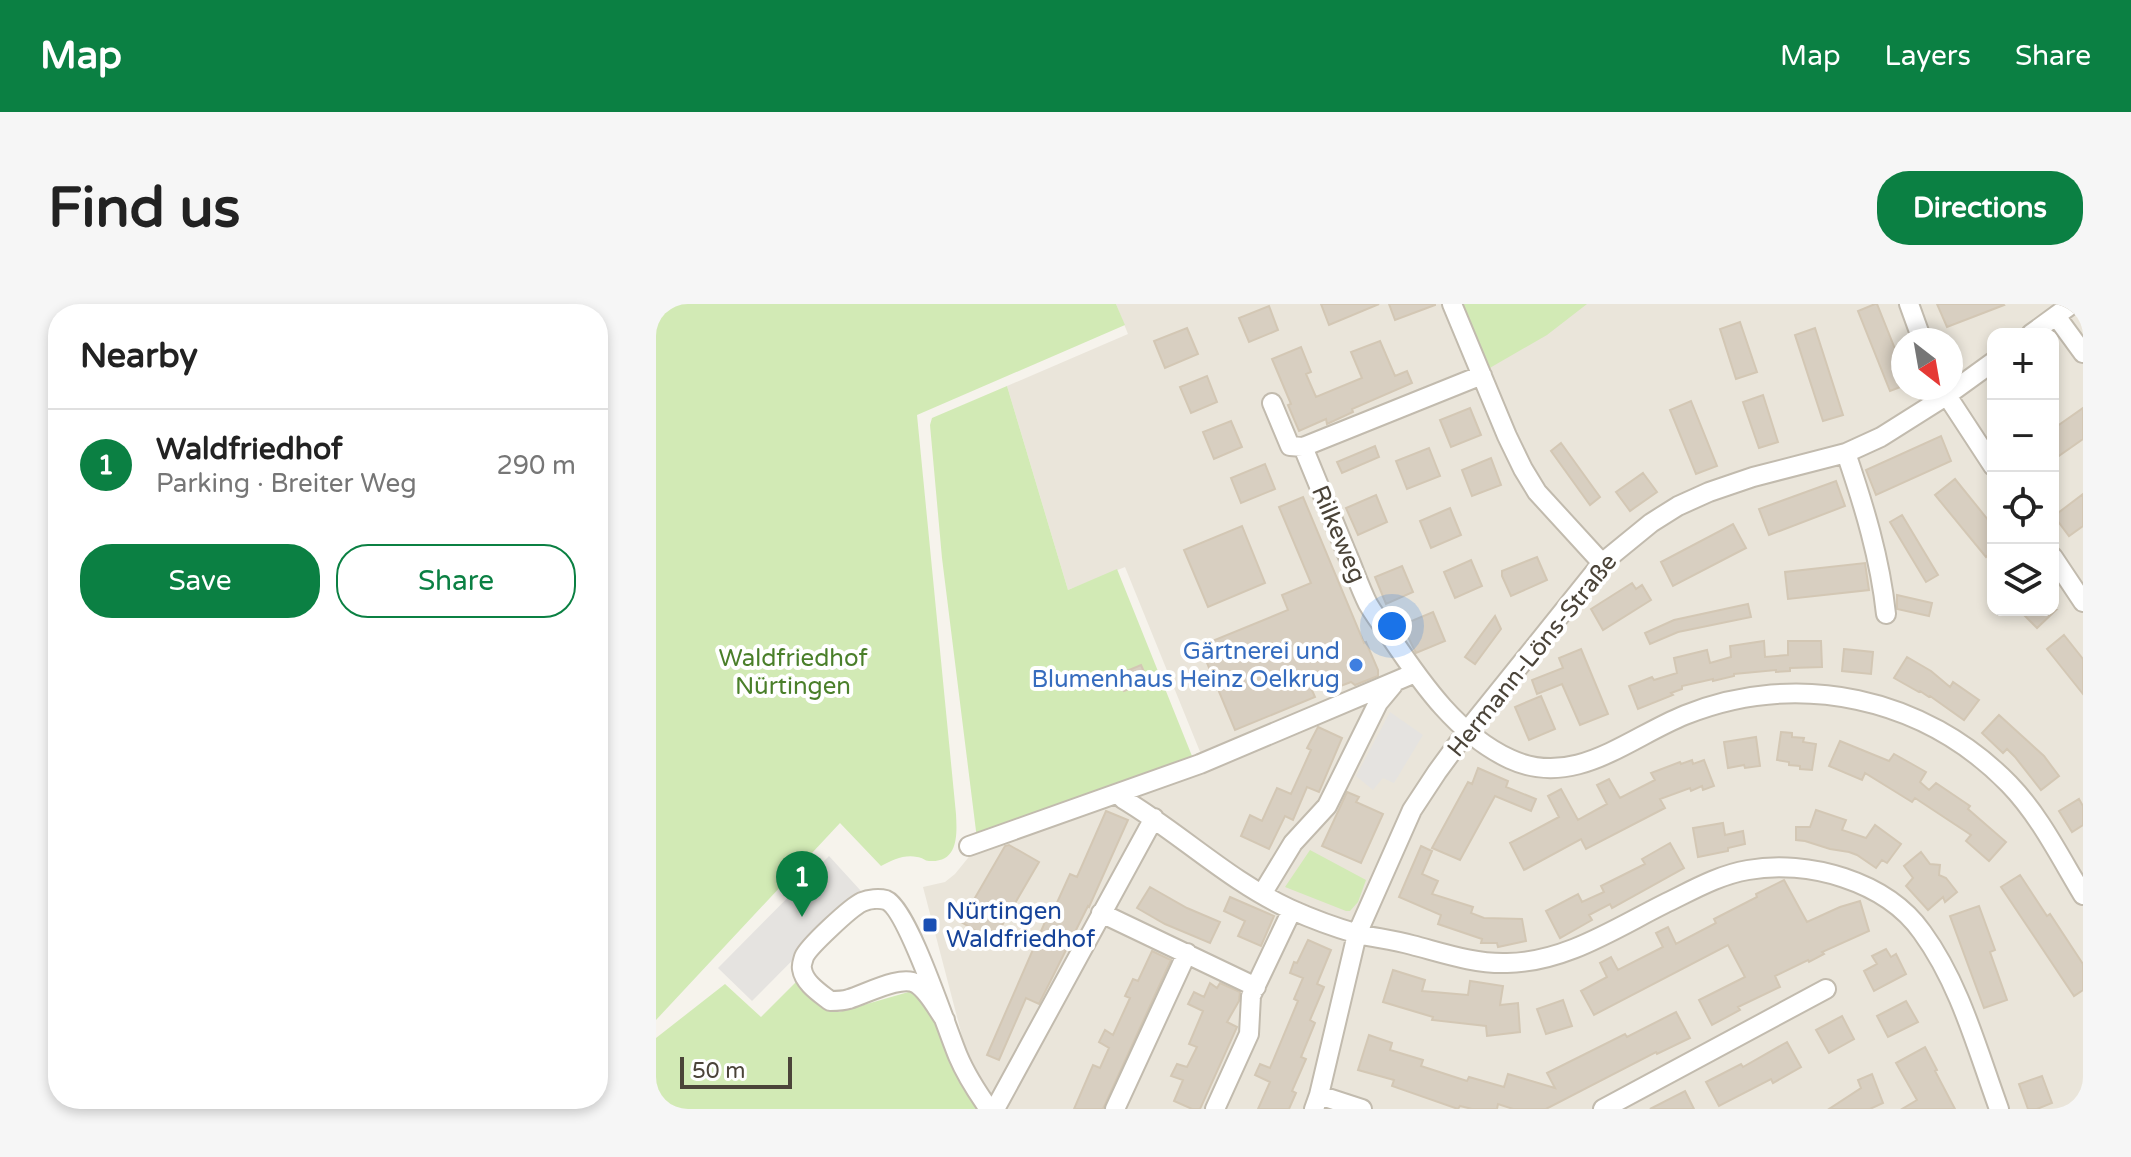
<!DOCTYPE html>
<meta charset="utf-8">
<style>
:root{--surface:#fff;--page:#f6f6f6;--text:#222;--muted:#767676;--line:#e0e0e0;--accent:#0b8043}
body{margin:0;font-family:"Varela Round",sans-serif;background:var(--page);color:var(--text)}
.controls{position:absolute;right:24px;top:24px;display:grid;overflow:hidden;border-radius:16px;box-shadow:0 4px 12px #0003}
.controls button{width:72px;height:72px;display:grid;place-items:center;padding:0;border:0;border-bottom:2px solid var(--line);background:var(--surface);color:var(--text);font:40px sans-serif}
.compass{position:absolute;left:1235px;top:24px;width:72px;height:72px;border-radius:50%;background:var(--surface);box-shadow:0 4px 12px #0003;rotate:149deg}
.scale{position:absolute;left:24px;bottom:20px;width:112px;box-sizing:border-box;padding-left:8px;border:4px solid #4b4439;border-top:0;font-size:22px;line-height:28px;white-space:nowrap;color:#4b4439;-webkit-text-stroke:6px #fff;paint-order:stroke}
.you{position:absolute;left:736px;top:322px;width:28px;height:28px;margin:-20px;border:6px solid #fff;border-radius:50%;background:#1a73e8;box-shadow:0 0 0 12px #1a73e833}
.badge{display:grid;place-items:center;width:52px;height:52px;border-radius:50%;background:var(--accent);color:#fff;font-size:26px;font-weight:700}
.pin{position:absolute;translate:-50% -66px;filter:drop-shadow(0 2px 4px #0008)}
.pin::after{content:'';position:absolute;top:42px;width:28px;height:24px;background:inherit;clip-path:polygon(0 0,100% 0,50% 100%)}
.list{margin:0;padding:0;list-style:none}
h2{display:flex;justify-content:space-between;align-items:center;height:104px;margin:0;padding:0 32px;font-size:34px}
h2 small{font-size:26px;font-weight:400;color:var(--muted)}
.list li{display:grid;grid-template-columns:52px 1fr auto;gap:24px;align-items:center;box-sizing:border-box;height:112px;padding:0 32px;border-top:2px solid var(--line)}
.list b{display:block;font-size:30px;white-space:nowrap}
.list p{margin:0;font-size:26px;white-space:nowrap;color:var(--muted)}
.list em{font-size:26px;font-style:normal;color:var(--muted)}
.actions{display:flex;gap:16px;padding:24px 32px}
.actions a{flex:1;padding:18px 0;border:2px solid var(--accent);border-radius:32px;text-align:center;font-size:28px;color:var(--accent)}
.actions .main{background:var(--accent);color:#fff}
.icon{flex:none;width:44px;height:44px;fill:none;stroke:currentColor;stroke-width:2;stroke-linecap:round;stroke-linejoin:round}
.map{position:relative;flex:none;width:1427px;height:805px;overflow:hidden;border-radius:32px}
header{display:flex;align-items:center;gap:48px;box-sizing:border-box;height:112px;padding:0 40px;background:var(--accent);color:#fff}
header strong{font-size:38px}
nav{display:flex;gap:44px;margin-inline-start:auto;font-size:28px}
.intro{display:flex;align-items:center;justify-content:space-between;box-sizing:border-box;height:192px;padding:0 48px}
h1{margin:0;font-size:56px}
.button{padding:20px 36px;border-radius:32px;background:var(--accent);color:#fff;font-size:28px;font-weight:700}
main{display:flex;gap:48px;padding:0 48px}
aside{flex:1;background:var(--surface);border-radius:32px;box-shadow:0 4px 12px #0003}
.map>svg:first-child{display:block}
</style>
<header>
<strong>Map</strong>
<nav><a>Map</a><a>Layers</a><a>Share</a></nav>
</header>
<div class="intro"><h1>Find us</h1><a class="button">Directions</a></div>
<main>
<aside>
<h2>Nearby<small></small></h2>
<ul class="list">
<li><span class="badge">1</span><div><b>Waldfriedhof</b><p>Parking · Breiter Weg</p></div><em>290 m</em></li>
</ul>
<div class="actions"><a class="main">Save</a><a>Share</a></div>
</aside>
<div class="map">
<svg width="1427" height="805" viewBox="0 0 1427 805">
<rect width="100%" height="100%" fill="#f6f3ec"/>
<path fill="#eae5da" fill-rule="evenodd" d="M460 0H1427V805H344L333 792 311 751 267 583 289 578 299 570 316 549 551 465 469 263 412 286 351 82 472 30ZM1337 30H1397V306H1337ZM1247 36H1295V84H1247Z"/>
<path fill="#d2eab5" d="M0 0H460L469 21 261 111 300 510C301 530 303 559 273 557 269 557 266 553 261 553 249 550 236 556 225 562L184 519 0 716Z
M805 0H931L891 31 832 65Z
M351 82 412 286 461 265 538 457 321 535 286 254 274 121 276 114Z
M654 546 710 576 702 598 694 607H690L629 583Z
M141 677 165 698 183 708 256 687 270 697 324 805H0V734L69 680 105 713Z"/>
<path fill="#e5e3e0" d="M734 408 767 431 738 479 727 474 717 486 700 472Z
M173 552 205 587 96 697 62 664Z"/>
<path fill="#d8cfc1" stroke="#d3c7b4" stroke-width="2" d="M665 0H723L673 21Z
M733 0H779V1L739 16Z
M1219 0H1221L1247 65V82L1234 87 1202 7Z
M1281 0H1347L1348 1 1291 23Z
M613 2 622 26 593 38 583 14Z
M1084 18 1101 68 1080 75 1064 25Z
M531 24 542 50 509 64 498 37Z
M1159 24 1187 111 1167 117 1139 31Z
M724 37 739 72 751 67 756 79 696 105 697 108 671 120 670 115 643 127 632 101 635 100 616 55 645 43 655 68 650 70 660 93 706 74 695 48Z
M551 72 561 98 535 109 524 83Z
M1107 91 1122 138 1103 144 1087 98Z
M1035 97 1061 162 1040 170 1014 106Z
M814 104 825 131 795 143 784 116Z
M1427 104V135L1397 156V125Z
M575 117 586 143 558 155 547 128Z
M1285 132 1295 157 1220 191 1210 166Z
M905 139 944 193 934 201 895 147Z
M719 142 723 153 686 169 681 158Z
M773 144 784 172 751 185 740 157Z
M835 154 845 181 816 192 806 166Z
M609 160 619 185 585 199 575 174Z
M987 169 1001 188 974 207 960 188Z
M1299 175 1337 222V247L1330 253 1279 191Z
M1180 177 1189 202 1113 231 1103 205Z
M1427 190V222L1413 232 1398 212Z
M720 191 731 218 702 231 690 204Z
M647 193 708 339 710 338 722 366V372L699 381 695 378 682 383 678 374 655 384 659 393 579 426 544 342 632 306 626 291 655 279 623 203Z
M794 204 805 231 775 244 764 217Z
M1246 211 1282 271 1270 278 1234 218Z
M1077 220 1090 244 1017 282 1005 258Z
M586 222 609 279 552 303 528 246Z
M881 253 891 276 855 292 846 272V267Z
M815 256 826 282 799 294 788 268Z
M1209 259 1213 286 1132 295 1129 268Z
M746 262 757 288 730 300 719 273Z
M976 279 980 285 986 281 995 296 947 326 935 305Z
M1241 291 1276 299 1273 312 1241 305Z
M1092 300 1095 313 1022 328 994 340 989 329 1018 316Z
M1363 306H1400L1381 324Z
M777 308 789 337 760 349 746 321Z
M839 312 845 325 819 360 809 353Z
M1408 331 1427 355V390L1391 345Z
M1108 337 1109 353 1132 351V337H1165L1166 363 1134 364V367L1120 368V366L1078 370V372L1057 377V375L1026 382V385L1015 389 1017 391 982 405 973 382 996 373 998 376 1021 369 1018 354 1051 346 1054 359 1075 353 1074 342Z
M925 345 952 410 924 421 906 380 881 390 876 376 907 364 903 354Z
M1188 345 1217 348 1215 370 1186 367Z
M1251 353 1275 367 1294 383 1297 378 1323 396 1308 416 1274 392 1273 393 1264 387 1263 388 1238 374Z
M485 361 492 377 468 387 461 371Z
M885 392 899 425 873 436 859 403Z
M1343 411 1388 452 1403 472 1385 486 1359 453 1351 445 1347 449 1326 429Z
M662 423 686 434 663 488 651 483 637 516 629 512 613 545 585 532 594 511 606 517 621 484 635 490 655 446 651 444Z
M1125 428 1136 429V433L1148 434 1147 438 1160 440 1156 466 1144 465V462L1133 461V458L1121 456Z
M1100 433 1104 462 1089 464 1088 461 1072 464 1068 438Z
M1184 437 1233 457 1238 450 1256 460 1270 468 1264 478 1273 486 1280 479 1314 502 1312 505 1350 538 1333 557 1310 537 1315 531 1259 494 1256 498 1209 469 1206 476 1173 462Z
M1036 456 1037 460 1048 456 1058 482 1047 486 1046 482 1035 487 1034 484 1004 495 1009 504 930 545 925 535 868 566 854 539 903 513 892 492 905 485 922 516 951 500 941 481 953 475 964 494 999 476 995 469 1024 458 1025 460Z
M822 464 852 477 850 483 880 495 875 507 839 492 804 556 776 544 812 478 816 480Z
M691 488 703 493 700 498 727 510 705 559 666 542Z
M1423 495 1427 502V521L1416 528 1403 507Z
M1160 506 1190 516 1186 526 1210 534 1219 521 1245 540 1231 559 1226 556 1220 564 1201 551 1193 548 1174 545 1149 537 1140 536V523H1154Z
M450 507 472 516 433 603 432 602 383 700 370 694 343 756 331 751 396 602 399 603 414 570 421 573Z
M1067 519 1069 531 1087 527 1089 540 1072 544V547L1042 553 1037 524Z
M1014 539 1028 564 956 604 954 600 933 611 936 616 904 634 890 607 922 590 926 598 948 588 945 582 989 560 986 555Z
M353 541 383 558 337 637 305 618 349 542Z
M765 542 776 547 766 570 782 577 776 590 817 603 815 609 828 614 866 615 870 637 842 643 841 639H825L826 635 782 620 785 611 743 593Z
M1265 548 1274 560 1284 561 1283 571 1290 574 1301 588 1289 598 1287 593 1272 606 1250 582 1257 574 1248 562Z
M1364 571 1391 612 1394 610 1427 660V686L1418 692 1345 583Z
M1128 576 1151 618 1184 603 1204 597 1213 627 1166 648 1168 650 1153 658 1152 656 1119 672 1124 683 1082 703 1084 706 1056 721 1043 696 1089 673 1072 641 938 711 925 687 951 673 944 659 955 653 962 666 1007 643 1000 629 1012 623 1020 640 1060 619 1058 615 1101 593 1100 590Z
M494 583 531 604 564 618 554 639 509 620 481 604Z
M574 593 618 612 605 642 582 632 589 617 568 607Z
M1323 602 1339 646 1334 648 1351 696 1328 704 1294 612Z
M652 636 675 646 661 680 668 683 654 716 659 719 645 753 650 755 636 787 640 789 633 805H602L614 778 599 771 604 760 614 764 642 697 638 695 647 674 634 669 638 658 641 659Z
M1230 645 1235 653 1240 650 1250 670 1218 687 1208 667 1221 660 1216 652Z
M496 647 515 656 447 805H418L437 761 444 764 453 744 443 738 449 726 457 731 474 694 469 692 477 675 482 677Z
M737 666 769 676 766 687 812 691 814 677 847 682 844 701 862 699 864 728 831 732 830 722 776 716 777 713 727 698Z
M554 679 561 684 564 679 584 688 583 697 571 718 581 723 544 805H536L518 797 527 776 515 772 521 760 531 763 541 743 533 740 547 707 532 700 538 688 548 693Z
M907 696 916 722 890 730 881 705Z
M1250 697 1262 718 1232 733 1221 712Z
M1020 708 1034 734 1001 750 1000 748 890 805H857L842 800 841 805H816L804 802 802 805 736 782 738 776 702 766 713 731 736 739 734 746 767 756 765 762 811 777 813 773 848 783 852 770 899 784 891 769 969 730 971 733Z
M1186 712 1198 735 1173 749 1160 726Z
M1131 738 1145 763 1117 779 1115 775 1063 802 1050 778 1085 760 1087 763Z
M1269 743 1281 766 1279 767 1299 805H1246L1261 796 1240 759Z
M1216 770 1227 799 1214 805H1173L1205 784 1202 776Z
M1386 772 1396 799 1381 805H1372L1363 780Z
M1029 787 1038 805H994Z"/>
<g fill="none" stroke-linecap="round" stroke-linejoin="round">
<g stroke="#c2bbae" stroke-width="22">
<path id="minor" d="M796 0 851 132 867 165 881 188 946 259
M1253 0 1266 36
M1400 12 1427 49
M1375 30 1416 0
M826 71 647 143C662 179 676 214 691 250 698 266 704 284 712 300 719 312 728 324 736 335 767 381 802 431 854 455 918 485 972 434 1029 411 1142 366 1268 393 1353 480 1384 512 1404 553 1427 591
M1286 84 1337 162
M616 99 634 142 647 143
M1190 149C1208 202 1224 254 1230 310
M1397 253 1427 298
M467 495C524 529 573 577 634 605 654 614 681 624 702 630 720 634 738 636 756 641 787 649 818 660 851 659 909 658 958 625 1008 600 1035 587 1062 571 1092 566 1151 555 1230 577 1266 628 1304 680 1321 745 1343 805
M313 542 544 460 759 369
M606 590 637 539 671 502 722 399 737 381
M445 609 600 683
M289 716C281 705 273 688 261 680 246 670 210 690 193 695 187 697 180 697 174 697 164 689 148 679 146 665 145 661 147 657 148 653 152 643 195 603 206 598 213 595 223 594 230 596 252 605 291 726 302 752 310 771 321 788 333 805
M663 791 706 805
M339 805 498 514
M459 805 531 649
M559 805 593 730 595 692 636 606
M658 805 663 791 701 630 756 506 781 468 811 427 946 259 995 219 1022 202 1053 188 1097 173 1190 149 1225 133 1290 92 1337 58
M947 805 1170 685"/>
</g>
<use href="#minor" stroke="#fff" stroke-width="18"/>
</g>
<circle fill="#3f7fe0" stroke="#fff" stroke-width="3" cx="700" cy="361" r="8"/>
<rect fill="#1a4fb4" stroke="#fff" stroke-width="3" x="266" y="613" width="16" height="16" rx="4"/>
<g text-anchor="middle" stroke-width="8" stroke-linejoin="round" paint-order="stroke">
<g font-size="24" fill="#4b4439" stroke="#fff">
<text transform="translate(683 230) rotate(67)" y="8">Rilkeweg</text>
<text transform="translate(876 351) rotate(-51)" y="8">Hermann-Löns-Straße</text>
</g>
<g font-size="24" fill="#366cbe" stroke="#fff" text-anchor="end">
<text x="684" y="355">Gärtnerei und<tspan x="684" dy="28">Blumenhaus Heinz Oelkrug</tspan></text>
</g>
<g font-size="24" fill="#4a7f2a" stroke="#fff">
<text x="137" y="362">Waldfriedhof<tspan x="137" dy="28">Nürtingen</tspan></text>
</g>
<g font-size="24" fill="#164399" stroke="#fff" text-anchor="start">
<text x="290" y="615">Nürtingen<tspan x="290" dy="28">Waldfriedhof</tspan></text>
</g>
</g>
</svg>
<div class="controls">
<button>+</button>
<button>−</button>
<button><svg class="icon" aria-label="locate" viewBox="0 0 24 24"><circle cx="12" cy="12" r="6"/><path d="M12 2v4M12 18v4M2 12h4M18 12h4"/></svg></button>
<button><svg class="icon" aria-label="layers" viewBox="0 0 24 24"><path d="M12 4l9 5-9 5-9-5zM3 14l9 5 9-5"/></svg></button>
</div>
<svg class="compass" viewBox="-18 -18 36 36"><path d="M0-13l5 13h-10z" fill="#e53935"/><path d="M0 13l5-13h-10z" fill="#767676"/></svg>
<div class="scale">50 m</div>
<div class="you"></div>
<div class="pin badge" style="left:146px;top:613px">1</div>
</div>
</main>
